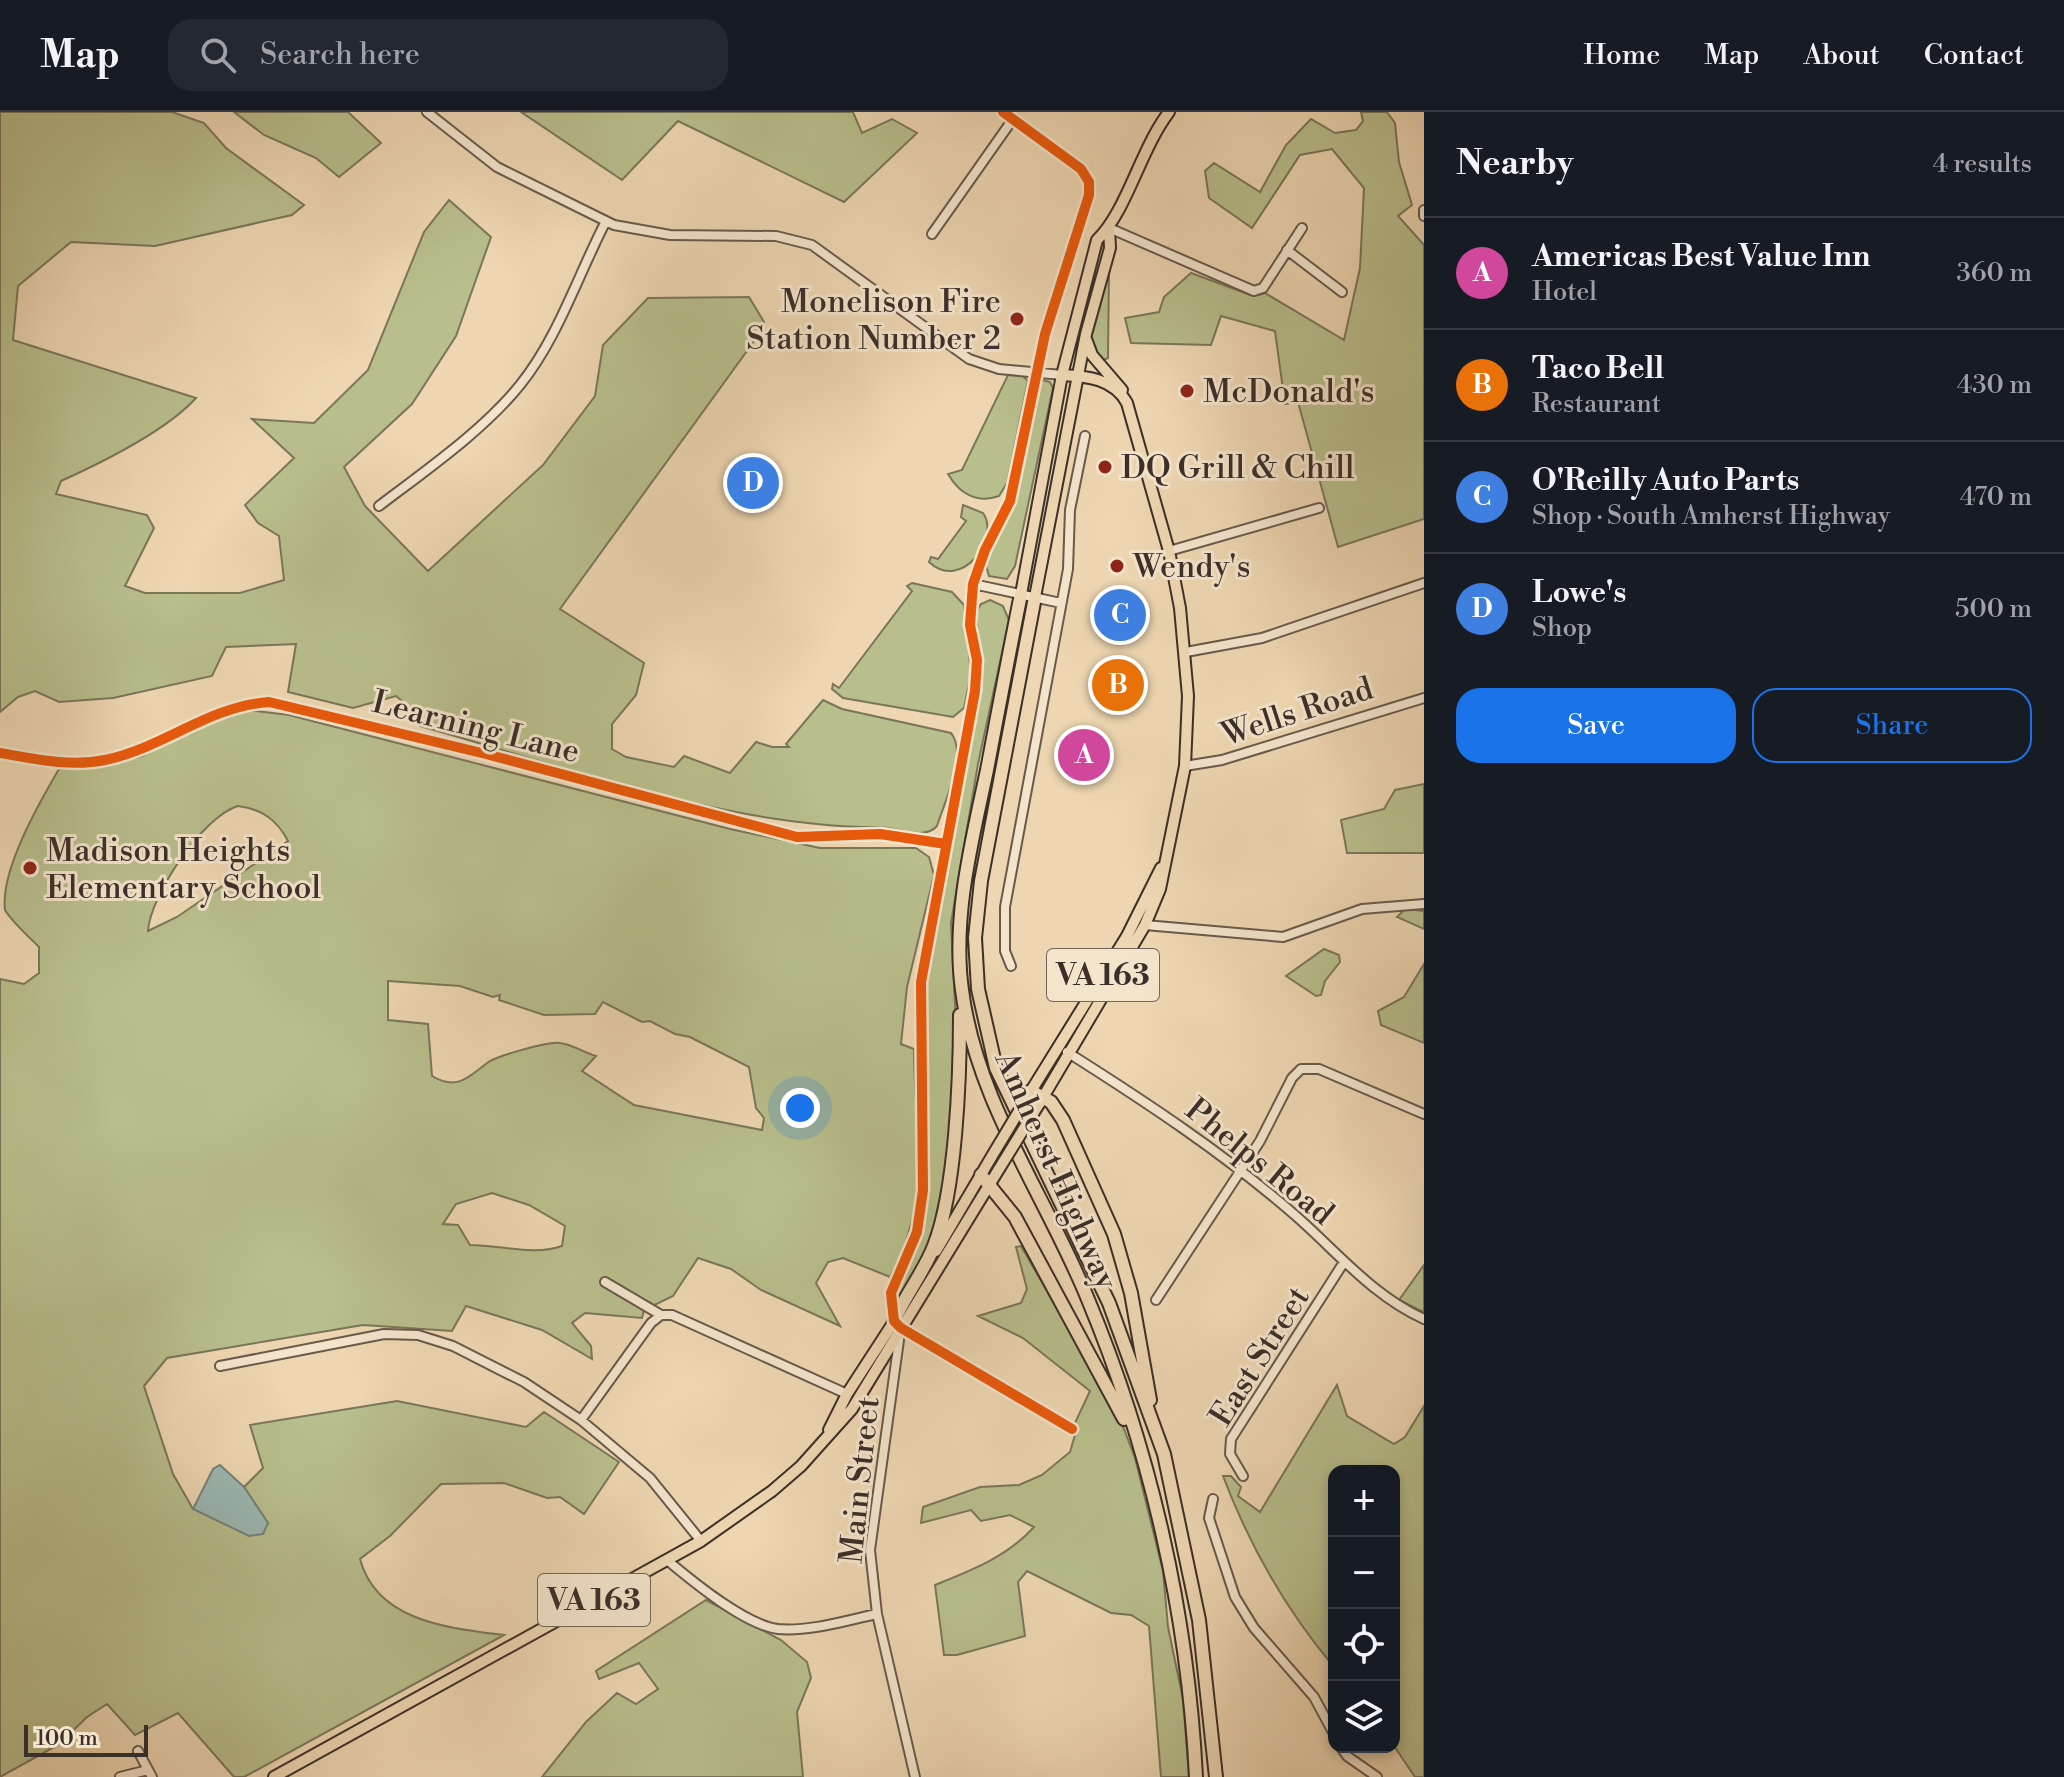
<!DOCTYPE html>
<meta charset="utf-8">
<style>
:root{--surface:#171b24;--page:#242831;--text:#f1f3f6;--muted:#9ea1a6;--line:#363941;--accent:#1a73e8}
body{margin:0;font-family:"Libre Bodoni",serif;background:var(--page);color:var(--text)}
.controls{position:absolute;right:24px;bottom:24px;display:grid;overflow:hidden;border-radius:16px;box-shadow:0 4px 12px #0003}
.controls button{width:72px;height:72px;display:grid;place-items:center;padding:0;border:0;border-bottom:2px solid var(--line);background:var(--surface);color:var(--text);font:40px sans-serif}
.scale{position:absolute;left:24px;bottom:20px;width:124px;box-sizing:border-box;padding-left:8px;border:4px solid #3b2f29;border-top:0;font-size:22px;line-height:28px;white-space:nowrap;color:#3b2f29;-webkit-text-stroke:6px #f3e4cc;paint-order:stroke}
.you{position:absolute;left:800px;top:996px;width:28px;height:28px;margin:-20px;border:6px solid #fff;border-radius:50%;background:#1a73e8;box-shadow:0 0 0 12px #1a73e833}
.badge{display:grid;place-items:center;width:52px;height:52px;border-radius:50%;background:var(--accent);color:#fff;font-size:26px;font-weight:700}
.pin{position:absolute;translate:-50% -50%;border:4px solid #fff;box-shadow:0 2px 8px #0006}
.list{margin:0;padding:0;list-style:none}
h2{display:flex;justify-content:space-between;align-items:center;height:104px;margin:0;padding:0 32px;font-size:34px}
h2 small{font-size:26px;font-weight:400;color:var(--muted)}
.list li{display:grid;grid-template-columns:52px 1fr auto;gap:24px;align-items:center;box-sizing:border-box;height:112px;padding:0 32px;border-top:2px solid var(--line)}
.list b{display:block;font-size:30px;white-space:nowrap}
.list p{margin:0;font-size:26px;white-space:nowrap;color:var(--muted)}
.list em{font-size:26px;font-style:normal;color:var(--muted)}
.actions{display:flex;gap:16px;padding:24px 32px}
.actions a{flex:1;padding:18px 0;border:2px solid var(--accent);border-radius:24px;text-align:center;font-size:28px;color:var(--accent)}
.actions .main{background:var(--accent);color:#fff}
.icon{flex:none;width:44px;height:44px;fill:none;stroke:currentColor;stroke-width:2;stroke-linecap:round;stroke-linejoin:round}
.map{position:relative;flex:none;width:1424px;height:1665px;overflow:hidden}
header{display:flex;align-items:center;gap:48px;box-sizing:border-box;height:112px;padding:0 40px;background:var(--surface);border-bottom:2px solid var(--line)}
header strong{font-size:38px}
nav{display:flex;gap:44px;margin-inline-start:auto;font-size:28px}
.search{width:560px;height:72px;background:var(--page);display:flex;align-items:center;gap:20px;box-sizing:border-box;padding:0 28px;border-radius:24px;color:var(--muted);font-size:30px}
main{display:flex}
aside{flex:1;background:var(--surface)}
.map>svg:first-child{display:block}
</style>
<header>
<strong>Map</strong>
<div class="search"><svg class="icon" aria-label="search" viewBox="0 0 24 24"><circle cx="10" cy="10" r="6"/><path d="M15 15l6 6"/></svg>Search here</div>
<nav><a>Home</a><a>Map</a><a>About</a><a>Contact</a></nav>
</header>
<main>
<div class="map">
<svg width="1424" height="1665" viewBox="0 0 1424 1665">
<rect width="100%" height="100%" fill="#edd6b1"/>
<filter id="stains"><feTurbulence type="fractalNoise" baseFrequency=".0025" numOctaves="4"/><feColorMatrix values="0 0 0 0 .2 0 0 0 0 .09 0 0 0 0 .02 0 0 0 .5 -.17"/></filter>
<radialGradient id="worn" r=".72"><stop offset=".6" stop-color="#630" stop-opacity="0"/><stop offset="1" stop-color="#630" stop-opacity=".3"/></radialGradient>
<path fill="#b8be8c" stroke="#7a765a" stroke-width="2" fill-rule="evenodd" d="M0 0H172L204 11 226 36 304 93 292 103 155 134 71 130 18 174 13 228 196 286C166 319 103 350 61 369L56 382 147 403 154 416 125 474 145 481H240L284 468 279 424 258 411 245 393 294 346 252 307 314 311 368 258 424 120 449 88 491 125 456 224 412 292 344 355 365 394 428 459 543 353 595 284 603 233 648 186 749 185 764 210 760 221 560 497 644 551 636 583 612 612V637L626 645 674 655 684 644 730 661 756 630 772 635H789L786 632 823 588 842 597 951 621C968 642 944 691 937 714 924 729 898 715 879 715 732 716 563 654 420 614L416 600 396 584 353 596 288 580 296 532 226 535 212 564 113 586 59 590 35 579 18 585 0 600Z
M234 0H348L381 31 339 65 316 46 264 23Z
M521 0H853L862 21 892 7 917 21 844 90 678 9 622 68Z
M1361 0H1387L1395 11 1399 50 1412 93 1398 104 1424 133V407L1338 435 1298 290 1285 292 1275 219 1221 204 1211 233 1131 231 1125 206 1159 200 1164 185 1191 161 1253 184 1265 181 1344 228 1360 156 1364 76 1332 37 1300 43 1252 116 1209 86 1205 59 1214 51 1260 80 1286 33 1311 7 1335 21 1356 18 1363 9Z
M1109 157 1108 246 1103 248 1089 230Z
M1008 263 1023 264 1028 269 1007 371 999 384C976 392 959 381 948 362L962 358Z
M1043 268 1050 270 1053 276 1015 454 1007 467 989 464 985 450 1015 392 1039 272Z
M963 393 983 401C1001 427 961 480 929 450L931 445 938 447 966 409 961 405Z
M912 471 952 480 964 493 971 562 964 596 953 605 843 586 832 577 833 572 839 576 912 479 907 474Z
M990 488 1003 494 1009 508 978 652 951 811 957 933 945 1073 937 1113 918 1158 900 1186 896 1179 918 1129 925 1097 924 877 982 567 976 500 981 492Z
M247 598 289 603 730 717 820 736H916L929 745 934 763 907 875 901 932 914 937C914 1019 933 1088 890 1165L843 1146 828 1150 816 1171 840 1214 761 1178 731 1157 698 1146 673 1184 644 1198 642 1206 585 1201 572 1211 591 1234 592 1247 542 1218 466 1194 452 1219 363 1213 167 1246 144 1274 173 1362 193 1397 268 1411 244 1375 263 1356 250 1313 397 1289 526 1315 544 1300 619 1350 584 1402 560 1385 547 1386 504 1371 441 1372 390 1424 360 1447C377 1510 449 1516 504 1523L244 1665H234L178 1601 135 1623 107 1592 87 1605 58 1633 0 1665V867L24 872 39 861V835C28 824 13 811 5 798 0 759 39 691 59 657L108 653 142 644 197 614ZM238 694C262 697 277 708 288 729L177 805 148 819C150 784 203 704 238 694ZM388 869 460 874 493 885 500 883 499 888 544 903 595 902 603 890 642 910 650 909 675 922 690 925 749 955 756 996 764 1006 762 1018 634 993 582 959 596 944C584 941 572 932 560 931 549 929 496 944 487 951 469 965 457 979 432 964L428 912 388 908ZM492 1081 529 1093 565 1114 562 1134C535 1144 500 1133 470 1133L458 1113 443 1112 456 1092Z
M1424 672V741H1347L1341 708 1384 697 1395 678Z
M1405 797 1424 799V817L1397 805Z
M1324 837 1339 843 1340 850 1325 869 1321 883 1316 884 1286 864Z
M1424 852V931L1381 913 1378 899 1404 885Z
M1021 1134 1119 1304 1135 1346 1163 1459 1168 1515 1183 1587 1189 1665H1161L1149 1514 1131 1503 1111 1501 1027 1459 1018 1470 1025 1524 957 1543H944L935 1473C972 1458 1007 1445 1034 1415L1010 1403 981 1409 971 1398 921 1411 923 1395 980 1375 1019 1373 1042 1363 1070 1340 1077 1316 1074 1313 1090 1279 1023 1226 978 1204 1021 1191 1027 1177 1016 1135Z
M1424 1153V1200L1399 1188Z
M1337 1273 1347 1304 1394 1332 1405 1325 1424 1294V1665H1415L1394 1634V1359H1334V1555C1285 1497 1250 1435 1223 1364H1231L1241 1375 1238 1384 1260 1400Z
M706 1488 781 1528 807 1550 811 1566 797 1600 803 1665H542L586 1610 617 1581 636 1592 658 1577 639 1551 599 1567 596 1559Z"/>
<path fill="#9bb7b3" stroke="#75817c" stroke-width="2" d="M220 1353 244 1375 268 1411 263 1422 249 1424 193 1397 213 1357Z"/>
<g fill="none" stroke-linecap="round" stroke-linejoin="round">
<g stroke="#68594b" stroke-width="12">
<path id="minor" d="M427 0 497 55 614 113 670 123 776 124 812 133 969 247 999 257 1062 263
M1003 0 1081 57 1089 70V83L1045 222 1010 389 985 438 973 472 970 513 977 548 975 579 921 870 923 1078 917 1120 891 1181 894 1209 901 1216 1072 1317
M1424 98V104
M1109 116 1254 179 1263 176 1302 116
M932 122 1013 7
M1287 138 1342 180
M379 394C425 359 484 318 520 273 558 226 578 163 606 109
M1169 439 1319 396
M973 472 1061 491
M1186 540 1262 526 1424 471
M0 641C35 647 70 655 105 648 163 636 209 594 269 590L486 642 797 725 880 722 946 732
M1185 654 1222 648 1424 586
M1145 813 1283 825 1362 797 1424 792
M1011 854 1005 839V795L1068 457 1070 398 1085 324
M1067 940C1146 990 1225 1042 1296 1104 1337 1140 1373 1184 1424 1207
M605 1170 661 1203H672L847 1282
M1156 1188 1260 1029 1292 966 1301 957H1319L1424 1002
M900 1221 870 1438 877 1502 915 1665
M220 1254 384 1222 418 1223 453 1234 524 1270 581 1308 650 1366 701 1429
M581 1308 651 1211 661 1203
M1243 1364 1230 1342 1231 1327 1344 1150
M1213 1387 1209 1406 1235 1485 1254 1516 1314 1585 1334 1622
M667 1448C692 1469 745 1513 778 1517 810 1520 847 1508 877 1502
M1341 1635 1347 1644 1377 1665
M138 1639 152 1665
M120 1665 148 1658"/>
</g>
<g stroke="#3b2f29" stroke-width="14">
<path id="major" d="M1086 227 1092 243 1122 278
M1021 482 1062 263 1097 128C1127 99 1140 38 1169 0
M1035 485 1086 222 1110 136 1109 116
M1031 979 1127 824 1161 756
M1039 992 1145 813 1160 777 1185 654 1188 584 1180 496 1169 439 1127 291C1114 267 1087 264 1062 263
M936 1139 992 1044
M829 1318 847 1282 897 1205
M274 1665 701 1429 772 1379 801 1354 852 1297 999 1057"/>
</g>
<g stroke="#3b2f29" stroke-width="16">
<path id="highway" d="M1021 482C1009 541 998 600 987 658 972 729 952 805 962 878 976 989 1045 1083 1087 1185 1150 1336 1188 1502 1196 1665
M1035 485 981 769 975 826 978 877 996 956 1109 1191 1164 1342 1199 1508 1216 1665
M1031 979 1051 990 1063 1008 1114 1122 1131 1181 1150 1288
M981 1063 1015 1105 1124 1307
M894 1209C905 1183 924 1160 934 1134 956 1078 960 965 960 903"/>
</g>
<use href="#minor" stroke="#f3e4cc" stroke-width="8"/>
<use href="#major" stroke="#edd6b1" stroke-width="10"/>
<use href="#highway" stroke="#edd6b1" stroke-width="12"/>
<g stroke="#3b2f29" stroke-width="14" stroke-linecap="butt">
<path id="major-bridge" d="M992 1044 1031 979
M999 1057 1039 992"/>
</g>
<use href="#major-bridge" stroke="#edd6b1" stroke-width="10"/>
<g stroke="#f3e4cc" stroke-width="15">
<path id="cycleway" d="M1003 0 1081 57 1089 70V83L1045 222 1010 389 985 438 973 472 970 513 977 548 975 579 921 870 923 1078 917 1120 891 1181 894 1209 901 1216 1072 1317
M0 641C35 647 70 655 105 648 163 636 209 594 269 590L486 642 797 725 880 722 946 732"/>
</g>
<use href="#cycleway" stroke="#e8590c" stroke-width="10"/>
</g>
<g fill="#8f2418" stroke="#f3e4cc" stroke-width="3">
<circle cx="1017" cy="207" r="8"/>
<circle cx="1187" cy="279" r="8"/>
<circle cx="1105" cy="355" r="8"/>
<circle cx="1117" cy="454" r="8"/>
<circle cx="30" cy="756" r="8"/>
</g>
<g text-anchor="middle" stroke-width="6" stroke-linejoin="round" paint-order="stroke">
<g fill="#f3e4cc" stroke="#72655a" stroke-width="2">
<rect x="1047" y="837" width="112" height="52" rx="6"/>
<rect x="538" y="1462" width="112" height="52" rx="6"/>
</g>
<g font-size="30" font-weight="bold" fill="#3b2f29">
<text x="1103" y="873">VA 163</text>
<text x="594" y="1498">VA 163</text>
</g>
<g font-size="32" fill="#3b2f29" stroke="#f3e4cc" text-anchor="start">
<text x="1001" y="200" text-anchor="end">Monelison Fire<tspan x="1001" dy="37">Station Number 2</tspan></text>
<text x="1203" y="290">McDonald's</text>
<text x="1121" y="366">DQ Grill &amp; Chill</text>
<text x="1133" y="465">Wendy's</text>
<text x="46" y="749">Madison Heights<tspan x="46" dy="37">Elementary School</tspan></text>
</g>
<g font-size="32" fill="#3b2f29" stroke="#f3e4cc">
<text transform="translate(1297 599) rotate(-18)" y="11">Wells Road</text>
<text transform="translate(476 614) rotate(14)" y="11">Learning Lane</text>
<text transform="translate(1260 1049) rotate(39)" y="11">Phelps Road</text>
<text transform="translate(1057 1058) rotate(66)" y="11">Amherst Highway</text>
<text transform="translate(1259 1244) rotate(-58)" y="11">East Street</text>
<text transform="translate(859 1368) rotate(-84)" y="11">Main Street</text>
</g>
</g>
<rect width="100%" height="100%" filter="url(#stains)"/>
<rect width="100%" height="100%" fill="url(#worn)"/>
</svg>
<div class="controls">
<button>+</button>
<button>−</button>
<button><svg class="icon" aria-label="locate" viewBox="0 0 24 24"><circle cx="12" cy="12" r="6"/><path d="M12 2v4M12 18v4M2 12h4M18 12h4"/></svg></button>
<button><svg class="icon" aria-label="layers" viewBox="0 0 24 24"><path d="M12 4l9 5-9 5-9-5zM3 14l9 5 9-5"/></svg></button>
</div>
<div class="scale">100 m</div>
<div class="you"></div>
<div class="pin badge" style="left:1084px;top:643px;background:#d1479c">A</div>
<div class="pin badge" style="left:1118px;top:573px;background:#e8710a">B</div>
<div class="pin badge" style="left:1120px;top:503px;background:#3f7fe0">C</div>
<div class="pin badge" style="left:753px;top:371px;background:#3f7fe0">D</div>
</div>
<aside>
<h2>Nearby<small>4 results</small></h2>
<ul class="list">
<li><span class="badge" style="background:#d1479c">A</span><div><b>Americas Best Value Inn</b><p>Hotel</p></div><em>360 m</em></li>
<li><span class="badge" style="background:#e8710a">B</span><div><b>Taco Bell</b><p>Restaurant</p></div><em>430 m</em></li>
<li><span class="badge" style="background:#3f7fe0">C</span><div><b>O'Reilly Auto Parts</b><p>Shop · South Amherst Highway</p></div><em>470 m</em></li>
<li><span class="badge" style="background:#3f7fe0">D</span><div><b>Lowe's</b><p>Shop</p></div><em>500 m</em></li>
</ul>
<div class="actions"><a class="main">Save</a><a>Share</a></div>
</aside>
</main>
